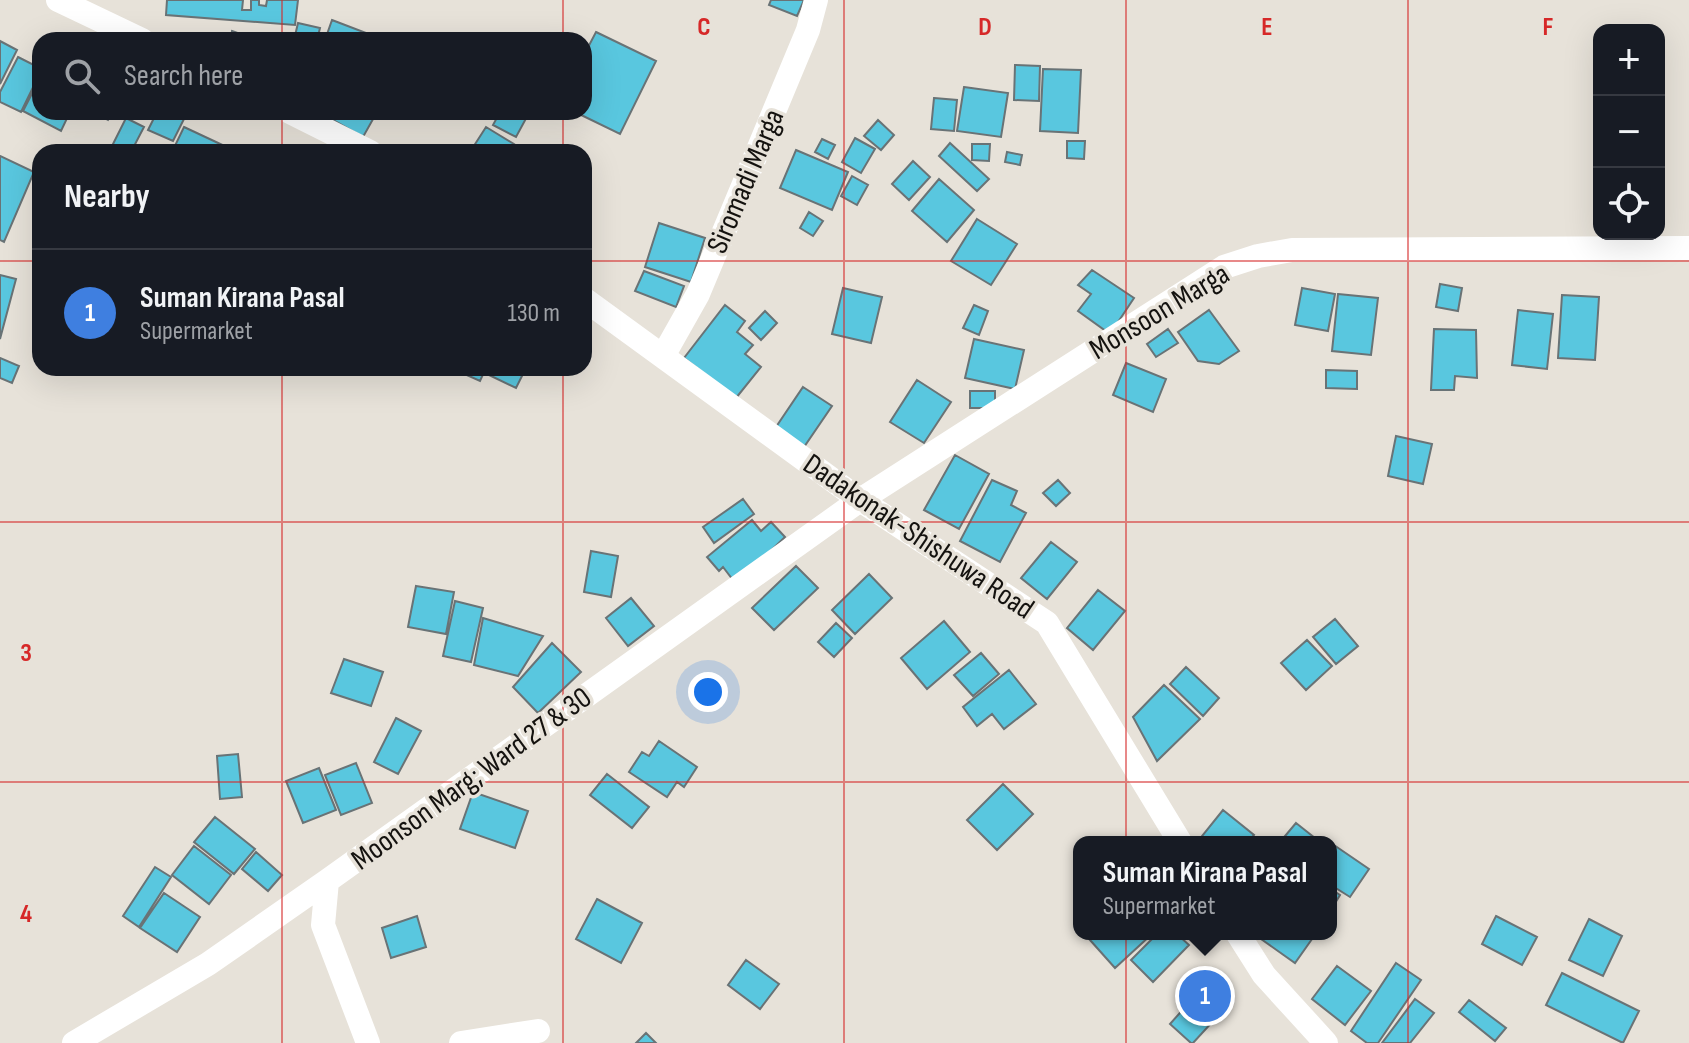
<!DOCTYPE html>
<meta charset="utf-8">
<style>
:root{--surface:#171b24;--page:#20242c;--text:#f1f3f6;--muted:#9ea1a6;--line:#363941;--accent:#7c3aed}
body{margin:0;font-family:"Sofia Sans Condensed",sans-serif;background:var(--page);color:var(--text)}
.controls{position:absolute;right:24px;top:24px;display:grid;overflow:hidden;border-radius:16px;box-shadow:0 8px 32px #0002}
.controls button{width:72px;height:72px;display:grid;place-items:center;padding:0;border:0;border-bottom:2px solid var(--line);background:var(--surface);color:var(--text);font:40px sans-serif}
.you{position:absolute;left:708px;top:692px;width:28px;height:28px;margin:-20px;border:6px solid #fff;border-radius:50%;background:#1a73e8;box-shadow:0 0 0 12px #1a73e833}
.badge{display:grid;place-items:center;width:52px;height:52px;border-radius:50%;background:var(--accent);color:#fff;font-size:26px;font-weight:700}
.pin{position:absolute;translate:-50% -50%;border:4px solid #fff;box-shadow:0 2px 8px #0006}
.popup{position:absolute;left:1073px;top:836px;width:264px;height:104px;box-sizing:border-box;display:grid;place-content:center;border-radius:16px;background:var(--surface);filter:drop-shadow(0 2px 6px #0005);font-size:26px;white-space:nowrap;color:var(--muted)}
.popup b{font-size:30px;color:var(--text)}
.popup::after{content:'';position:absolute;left:50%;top:100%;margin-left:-16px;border:16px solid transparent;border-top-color:var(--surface)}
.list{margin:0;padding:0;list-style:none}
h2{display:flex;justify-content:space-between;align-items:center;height:104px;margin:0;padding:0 32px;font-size:34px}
h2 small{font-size:26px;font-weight:400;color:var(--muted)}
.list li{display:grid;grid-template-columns:52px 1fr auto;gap:24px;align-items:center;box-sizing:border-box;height:128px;padding:0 32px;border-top:2px solid var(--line)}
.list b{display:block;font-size:30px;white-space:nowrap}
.list p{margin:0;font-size:26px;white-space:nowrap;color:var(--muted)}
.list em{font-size:26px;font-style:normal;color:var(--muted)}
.icon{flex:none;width:44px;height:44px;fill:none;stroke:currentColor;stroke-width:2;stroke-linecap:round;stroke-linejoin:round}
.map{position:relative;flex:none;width:1689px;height:1043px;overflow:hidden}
.search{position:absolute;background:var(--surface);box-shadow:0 8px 32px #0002;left:32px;top:32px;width:560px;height:88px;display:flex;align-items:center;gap:20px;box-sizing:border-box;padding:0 28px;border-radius:24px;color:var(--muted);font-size:30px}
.panel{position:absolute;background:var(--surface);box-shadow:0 8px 32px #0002;left:32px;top:144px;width:560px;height:232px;border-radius:24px}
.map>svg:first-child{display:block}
</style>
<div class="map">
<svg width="1689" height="1043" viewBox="0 0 1689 1043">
<rect width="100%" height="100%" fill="#e7e2d9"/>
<path fill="#59c7df" stroke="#697376" stroke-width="2" d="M167 0H243L242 10H251V0H259V5L266 6 267 0H298L295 25 166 15Z
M771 0H804L797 16 769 5Z
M332 20 374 36 372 40H325Z
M298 23 320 28 317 40H294Z
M232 31 257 40H231Z
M596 32 656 61 620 134 575 112H584V55Z
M0 41 17 50 0 84Z
M18 57 40 68V73L21 112 0 102V92Z
M1015 65 1040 66 1039 101 1014 100Z
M1043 69 1081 70 1078 133 1040 131Z
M40 78V112H70L61 131 23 111Z
M964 87 1008 93 1001 137 957 131Z
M934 98 957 100 954 131 931 129Z
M93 112H112L108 120Z
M157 112H180L186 115 173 141 148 130Z
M322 112H377L363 137 321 113Z
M500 112 529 113 516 137 493 125Z
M126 118 144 127 131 152H109Z
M878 120 894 135 881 150 864 136Z
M184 127 231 149 229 152H172Z
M486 127 514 144 509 152H470Z
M855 138 875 149 861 173 842 162Z
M822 139 835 145 828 159 815 152Z
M1067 141H1085L1084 159 1067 158Z
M950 143 989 179 977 191 939 156Z
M972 144H990L989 161 972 160Z
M796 150 848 172 832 210 780 188Z
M1007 152 1022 155 1020 165 1005 162Z
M0 156 34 172 4 242 0 240Z
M913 161 930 177 909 200 892 184Z
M852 176 868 185 857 205 841 196Z
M939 179 974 210 947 242 912 211Z
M809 212 823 221 813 236 800 228Z
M977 219 1017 244 991 285 951 261Z
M659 223 705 238 691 282 645 267Z
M1092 270 1134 298 1110 334 1078 311 1091 294 1078 285Z
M644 271 684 286 676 307 635 291Z
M0 275 16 279 0 339Z
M1440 284 1462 288 1458 311 1436 307Z
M843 288 882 297 871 343 832 334Z
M1302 288 1335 294 1328 331 1295 325Z
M1338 294 1378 298 1371 355 1332 351Z
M1562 295 1599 297 1595 360 1558 358Z
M725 305 745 321 737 332 753 345 745 354 761 367 736 398 684 358Z
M974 305 988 311 979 335 963 328Z
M1209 310 1239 351 1219 364 1198 361 1178 332Z
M1518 310 1553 314 1547 369 1512 365Z
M765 311 777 323 761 340 749 328Z
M1168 329 1178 343 1156 357 1147 344Z
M1434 329 1476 330 1477 378 1455 376 1454 390H1431Z
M974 339 1024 350 1015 389 965 378Z
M0 358 19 366 12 383 0 378Z
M1126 363 1166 379 1153 412 1113 395Z
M451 368H486L480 381Z
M493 368H526L516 388 489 375Z
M1326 370 1357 371V389L1326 388Z
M917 380 951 402 924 443 890 422Z
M803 387 832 406 804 447 776 427Z
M970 391H995V408H970Z
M1396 436 1432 444 1423 484 1388 476Z
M955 455 989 474 959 529 924 510Z
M992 480 1017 491 1011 505 1026 513 1000 562 960 541Z
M1058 480 1070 493 1056 506 1043 493Z
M743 499 754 514 714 543 703 527Z
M752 520 761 531 771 522 785 537 736 584 723 567 719 571 707 557Z
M1051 542 1077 562 1047 599 1021 578Z
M591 551 618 556 611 597 584 592Z
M796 566 818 588 774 630 752 608Z
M869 574 892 598 855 634 832 610Z
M416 586 454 592 446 634 408 627Z
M1098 590 1125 611 1093 650 1067 628Z
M631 598 654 626 628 646 606 618Z
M455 601 483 608 471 662 443 656Z
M483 618 543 636 518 676 474 665Z
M1335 619 1358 646 1336 664 1313 637Z
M944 621 970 652 927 689 901 658Z
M836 623 852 638 834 657 818 642Z
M1307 640 1332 666 1306 690 1281 663Z
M552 643 581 672 538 713 513 687Z
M981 653 999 674 973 696 954 675Z
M344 659 383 672 371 706 331 693Z
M1186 667 1219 698 1203 716 1170 684Z
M1009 670 1036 704 1004 729 992 714 977 726 963 707Z
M1164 685 1200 719 1157 761 1133 717Z
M396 718 421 731 398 774 374 762Z
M659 741 697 767 684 787 677 782 667 797 629 772 642 752 649 756Z
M238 754 242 797 220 799 217 756Z
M356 763 372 803 341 815 325 775Z
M319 768 336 810 303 823 286 781Z
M607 774 649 807 632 828 590 795Z
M1003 784 1033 814 997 850 967 820Z
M473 792 528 811 515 848 460 829Z
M1223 810 1254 835 1248 842H1209L1202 836Z
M215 817 255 849 234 874 194 842Z
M1296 823 1320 842H1280Z
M1331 843 1369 869 1350 897 1331 885Z
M194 846 231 875 209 904 172 875Z
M256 852 282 875 268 891 242 869Z
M155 867 171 877 139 927 123 916Z
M1331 889 1340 895 1331 910Z
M164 893 200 917 177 952 140 928Z
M597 899 642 923 621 963 576 939Z
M417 916 426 947 391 958 382 928Z
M1496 916 1537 937 1522 965 1482 944Z
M1589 919 1622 936 1603 976 1569 960Z
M1097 934H1152L1115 968 1090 940Z
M1157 934H1177L1189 945 1153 982 1131 960Z
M1264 934H1305L1312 939 1295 963 1261 939Z
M746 960 779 984 760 1009 728 985Z
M1396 963 1421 980 1378 1043H1367L1351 1031Z
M1337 966 1371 991 1345 1025 1312 999Z
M1562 973 1639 1011 1623 1043 1546 1005Z
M1203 987 1226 1007 1193 1043H1191L1170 1024Z
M1415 999 1434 1013 1410 1043H1382Z
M1469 1000 1506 1028 1495 1041 1459 1012Z
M646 1033 656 1043H636Z"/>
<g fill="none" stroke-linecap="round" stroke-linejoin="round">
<path stroke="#fff" stroke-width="24" d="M58 0 142 40
M290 112 370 152
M584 299 860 500 1047 623 1180 842
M663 356 698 294 808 30 816 0
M327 881 323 925 368 1043
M1238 934 1264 975 1326 1043
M74 1043 208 964 327 881 860 500 1224 267 1258 256 1292 250 1689 248
M461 1043 538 1031"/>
</g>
<path fill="none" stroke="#d62828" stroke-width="2" stroke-opacity="0.55" d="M282 0V40M563 0V40M844 0V1043M1126 0V1043M1408 0V1043M282 112V152M563 112V152M0 261H40M584 261H1689M282 368V1043M563 368V1043M0 522H1689M0 782H1689"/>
<g text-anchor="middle" stroke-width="7" stroke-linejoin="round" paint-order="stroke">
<g font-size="30" fill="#14120f" stroke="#e7e2d9">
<text transform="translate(745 181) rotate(-67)" y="10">Siromadi Marga</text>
<text transform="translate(1159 311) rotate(-31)" y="10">Monsoon Marga</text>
<text transform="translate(919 536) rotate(34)" y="10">Dadakonak-Shishuwa Road</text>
<text transform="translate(471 778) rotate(-36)" y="10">Moonson Marg; Ward 27 &amp; 30</text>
</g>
</g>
<g font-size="26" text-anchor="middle" font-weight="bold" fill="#d62828" stroke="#e7e2d9" stroke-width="7" stroke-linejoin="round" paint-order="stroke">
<text x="704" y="35">C</text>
<text x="985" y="35">D</text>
<text x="1267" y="35">E</text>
<text x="1548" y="35">F</text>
<text x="26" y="661">3</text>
<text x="26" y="922">4</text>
</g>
</svg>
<div class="controls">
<button>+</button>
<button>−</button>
<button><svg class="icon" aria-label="locate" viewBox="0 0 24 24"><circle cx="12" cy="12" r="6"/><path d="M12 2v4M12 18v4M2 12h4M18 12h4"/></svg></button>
</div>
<div class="you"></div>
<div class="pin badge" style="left:1205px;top:996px;background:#3f7fe0">1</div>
<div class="popup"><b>Suman Kirana Pasal</b>Supermarket</div>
<div class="search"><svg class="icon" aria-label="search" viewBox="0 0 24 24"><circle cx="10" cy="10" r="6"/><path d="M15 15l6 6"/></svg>Search here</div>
<section class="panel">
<h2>Nearby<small></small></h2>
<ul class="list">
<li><span class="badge" style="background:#3f7fe0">1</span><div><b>Suman Kirana Pasal</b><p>Supermarket</p></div><em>130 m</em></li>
</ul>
</section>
</div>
